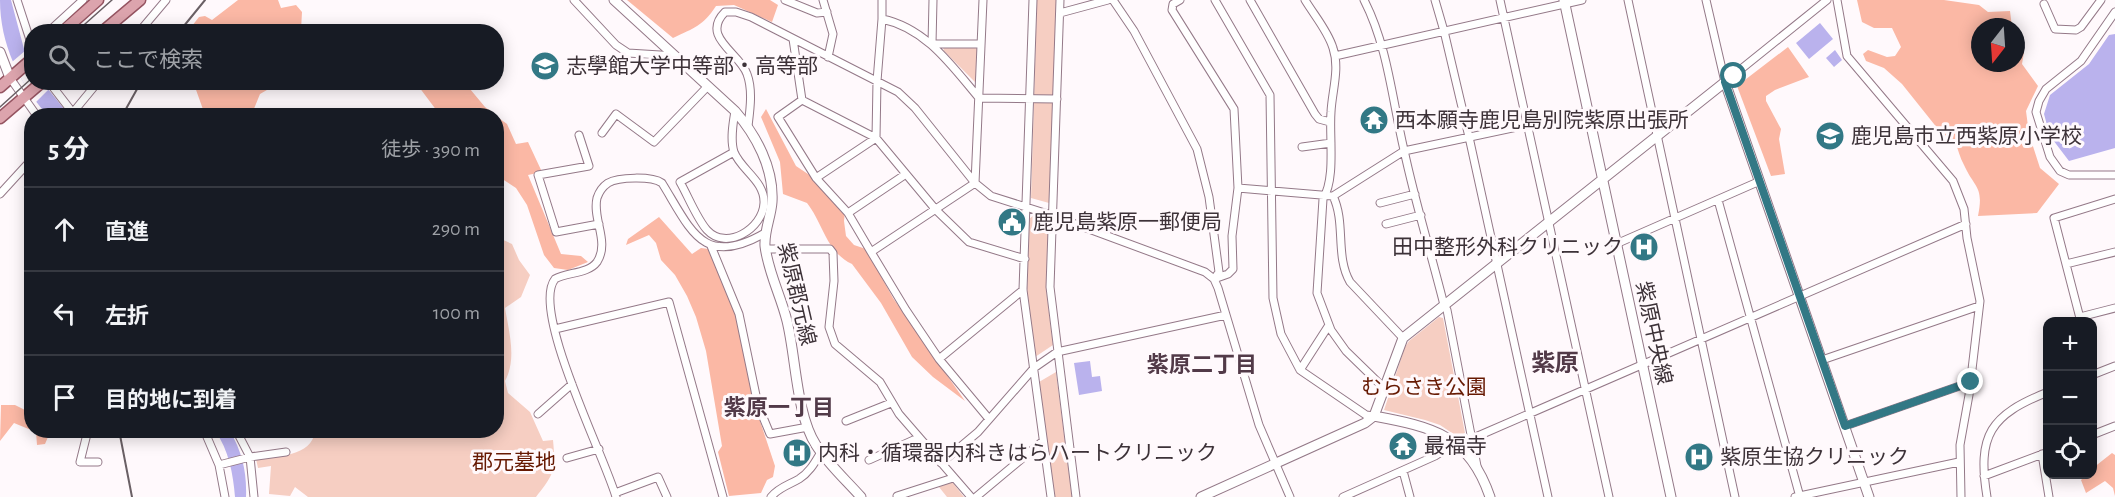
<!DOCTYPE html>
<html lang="ja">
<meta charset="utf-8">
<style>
:root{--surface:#171b24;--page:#20242c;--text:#f1f3f6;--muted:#9ea1a6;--line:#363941}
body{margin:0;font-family:"Alegreya Sans","Noto Sans JP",sans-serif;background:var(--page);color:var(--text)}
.controls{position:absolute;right:18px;bottom:18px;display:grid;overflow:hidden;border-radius:12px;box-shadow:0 3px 15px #0003}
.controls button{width:54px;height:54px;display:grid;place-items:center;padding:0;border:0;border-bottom:2px solid var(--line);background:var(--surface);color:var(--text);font:30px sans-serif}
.compass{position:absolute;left:1971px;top:18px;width:54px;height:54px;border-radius:50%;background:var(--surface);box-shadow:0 3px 15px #0003;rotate:197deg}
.stop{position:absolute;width:18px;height:18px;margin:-14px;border:4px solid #327885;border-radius:50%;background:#fff}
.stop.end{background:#327885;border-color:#fff;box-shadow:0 2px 6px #0008}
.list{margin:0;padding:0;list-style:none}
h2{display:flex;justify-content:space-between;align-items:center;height:78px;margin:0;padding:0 24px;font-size:26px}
h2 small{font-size:20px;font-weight:400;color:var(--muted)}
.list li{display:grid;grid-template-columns:39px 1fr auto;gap:18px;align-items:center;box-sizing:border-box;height:84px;padding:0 24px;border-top:2px solid var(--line)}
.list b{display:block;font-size:22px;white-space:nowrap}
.list em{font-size:20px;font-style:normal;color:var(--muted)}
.icon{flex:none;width:33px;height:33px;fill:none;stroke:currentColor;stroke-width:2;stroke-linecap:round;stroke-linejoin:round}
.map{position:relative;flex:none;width:2115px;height:497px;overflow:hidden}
.search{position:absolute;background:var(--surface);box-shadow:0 3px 15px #0003;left:24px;top:24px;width:480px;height:66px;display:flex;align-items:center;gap:15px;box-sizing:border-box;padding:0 21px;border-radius:24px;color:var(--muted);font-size:22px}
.panel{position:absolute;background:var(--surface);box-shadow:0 3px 15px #0003;left:24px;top:108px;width:480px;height:330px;border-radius:24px}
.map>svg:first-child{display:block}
</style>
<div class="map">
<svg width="2115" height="497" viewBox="0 0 2115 497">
<rect width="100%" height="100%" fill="#fff9fc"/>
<path fill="#f6cec2" d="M1037 0H1058L1055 111 1049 203 1031 198Z
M943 47H974L978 50 977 84 944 51Z
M1034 215 1049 222 1046 288 1053 345 1035 357 1027 295 1029 219Z
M497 237 512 244 519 260 530 275 521 297 505 308C509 332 517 359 505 381L508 393 530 412 543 441 553 440C556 471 554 474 536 497H308L295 487 290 496 269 494 271 466 258 468 256 459C276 456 312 457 315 431L496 430Z
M1439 317 1443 318 1465 433 1458 437 1440 425 1425 420 1384 410 1405 347 1409 341Z
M1056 372 1072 497H1055L1039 382Z
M948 483H953L964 497H947L939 487Z"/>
<path fill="#fbb8a5" d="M238 0H278L281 8 296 5 302 12 301 30 303 31H188L199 17 205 16 212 20Z
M627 0H770L778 5 772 22 734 5 716 6C703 26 694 28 673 38Z
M1857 0H1944L1979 5 1988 12 2010 11 2012 27H1980V63H2016V45L2024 52 2022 64 2038 86 2026 111 2029 134 2040 168 2059 184 2037 213 1978 216C1984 186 1975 189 1964 165 1960 158 1958 149 1955 141L1942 134 1902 84 1884 68 1866 61 1863 54 1868 50 1887 57 1895 56 1901 47 1892 28H1874L1862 22Z
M1788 47 1809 77 1775 90 1766 96V101L1781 129 1779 139 1785 174 1771 176 1737 86Z
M191 83H279L260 94 251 116 205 115 195 87Z
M465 83 485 107 496 115H440L419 87Z
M766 109 796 166 814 178 825 193 845 211 844 221 846 236 854 245 866 249 893 298 965 401 933 377 912 357 881 303 852 264C826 252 823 223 807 203L783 194 780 162 761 117Z
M496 116 507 124 516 144 528 142 542 172 528 175 561 254 581 256 588 262 568 270 554 268 544 255 527 205 516 188 496 175Z
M659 217 692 254 701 248 709 249 732 298 753 400 775 466 773 477 767 480 761 493 729 496 718 452 722 446 706 351 696 317 687 296 675 275 661 260 656 243 649 235 626 245 628 239Z
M1 405H15L31 413V430L14 423 0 441Z
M33 431H47L48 437 45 444 37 445 36 432Z
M2112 453 2115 455V496L2113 488 2105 481 2086 493 2081 480 2086 475 2092 474 2093 468Z"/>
<path fill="#bab2ed" d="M0 0H11L24 49 31 61 32 82 48 89 69 115H47C19 82 0 44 0 0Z
M1820 23 1833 39 1809 59 1796 43Z
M2115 34V148L2069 161 2050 136 2044 114 2050 95 2089 64 2109 35Z
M1835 50 1842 60 1834 67 1826 58Z
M1090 361 1092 377 1100 376 1102 391 1079 395 1074 363Z
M215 431H230C242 452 247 472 246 497H235C233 474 229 450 215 431Z"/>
<path fill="#fff9fc" d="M26 50 31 59 32 82 45 83 49 89 35 103 12 62Z"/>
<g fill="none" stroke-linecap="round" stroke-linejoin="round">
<g stroke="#947988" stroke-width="9">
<path id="minor" d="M17 0 32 46
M574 0 616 45 628 53 676 56
M785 0 817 13 827 12
M823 0 833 34 828 57
M882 0V19C926 28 952 66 979 98L1057 99
M983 0 975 183 871 252 906 310 939 359 989 419
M1033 0 1023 290 1051 497
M1060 0 1050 287 1076 497
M1113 0 1134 31 1197 149 1209 197 1219 272 1214 279
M1180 0 1173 4 1172 10 1234 109 1238 188
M1215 0 1270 95 1273 298 1281 334 1300 370 1366 415 1374 416
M1250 0 1315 114 1319 119 1330 122
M1305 0C1314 15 1328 31 1333 48 1340 69 1332 91 1331 112 1329 137 1336 178 1323 199L1317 293 1331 330 1346 351 1384 388
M1364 0C1388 47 1392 99 1404 150 1415 202 1431 253 1444 305L1447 310 1477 466
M1435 0 1444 31 1469 137 1548 497
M1500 0 1609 497
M1628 0 1735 497
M1706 0 1725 82 1827 0
M1837 0 1847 56 1953 181 1964 209 1967 238 1980 301 1969 395 1960 445 1961 497
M2044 4 2055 29 2076 30 2081 27 2101 0
M2115 12 2081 61 2046 89 2039 101 2036 112 2050 157 2060 171 2069 175H2115
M1060 13 1108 0
M48 32 83 0
M139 32 166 0
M793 39 802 100 876 138 936 210 969 242 1025 259
M932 44H981
M932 44 933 0
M1335 56 1582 0
M10 78 37 116
M49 82 73 113
M802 100 778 117 816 178 848 213 871 252
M70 116 98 82
M177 116 179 113 183 116
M748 126C750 110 753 90 747 74 740 53 700 37 725 12H736L751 17 898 92 915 108 975 183 991 196 1051 215 1205 272 1214 279 1218 288 1259 425 1290 497
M602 133 616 114 654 142 708 86
M579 135 589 166 538 175 556 232 599 224
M1302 147 1331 143
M734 152 680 182C688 196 697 219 707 230 726 251 763 229 764 203 765 181 741 170 734 152 730 140 733 123 735 111
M816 178 876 138 877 81 882 19
M0 194 32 159
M1333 196 1404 151 1588 112
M1718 200 1800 497
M1380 203 1415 194
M848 213 906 174
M1386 224 1421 215
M1616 244 1760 181
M711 246 739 314 758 405 770 434 808 427
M766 249H830L833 253 834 281 829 327 835 344 880 382 899 414 971 497
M2066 264 2115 252
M1214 279 1228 274 1233 269 1232 236 1238 188 1333 196C1346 223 1335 256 1350 282L1403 338
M2080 317 2115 308
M2081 322 2054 218 2115 199
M555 329 669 302 723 497
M939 359 1023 290
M1822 360 1979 306
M1300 370 1329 325
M2092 375 2115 366
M538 414 572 384
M846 421 891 403
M1845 426 1971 382
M88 430 80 462H98
M204 430 219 465 225 497
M236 430 250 457 254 497
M2092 435 2115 426
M1471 439 1966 224
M2042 454 2049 497
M567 458 599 449
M869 460 918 438
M941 463 978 432 1034 368 1057 352 1226 315
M219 465 250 457 286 452
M1403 471 1410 497
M1984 476 2048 452
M615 493 658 477 667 497
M897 496 953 478
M616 497C605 457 530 310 555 279 567 272 588 274 597 262 610 242 592 219 597 198 599 192 602 187 608 183 618 177 652 176 662 183 691 230 703 269 765 233
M771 497C779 487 789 485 799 479 810 472 815 462 821 452
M976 497 1043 441
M1343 497 1435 456 1455 443
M1795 497 1959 462
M1987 497C1977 435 1990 415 2048 392"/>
</g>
<g stroke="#947988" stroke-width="11">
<path id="tertiary" d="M614 0 735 111C756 135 774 168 772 202 771 217 764 231 765 246 768 272 781 296 787 321 796 357 796 414 816 445 828 464 846 480 861 497
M1564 0 1671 497
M0 52 10 78
M1374 416C1433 427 1469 435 1490 497
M1201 497 1365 423 1374 416 1403 338 1725 82 1869 497"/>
</g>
<g stroke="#955461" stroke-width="13">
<path id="primary" d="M62 32 98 0
M102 32 140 0
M0 87 32 59
M0 118 42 82"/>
</g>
<use href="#minor" stroke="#fff" stroke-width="7"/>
<use href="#tertiary" stroke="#fff" stroke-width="9"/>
<use href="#primary" stroke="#dca4ad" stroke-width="10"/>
<path stroke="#6a6065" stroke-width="1.5" d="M76 32 112 0
M0 107 32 78"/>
<path stroke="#6a6065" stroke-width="2" d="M179 32 205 0
M122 116 141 82
M119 430 132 497"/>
</g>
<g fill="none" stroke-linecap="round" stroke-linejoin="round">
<path stroke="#327885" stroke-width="8" d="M1734 76 1725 82 1845 426 1971 382"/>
</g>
<defs>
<g id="school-disc" transform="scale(1.5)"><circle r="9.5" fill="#327885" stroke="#fff9fc"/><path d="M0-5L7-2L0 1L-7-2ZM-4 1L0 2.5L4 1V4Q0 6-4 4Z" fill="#fff"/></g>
<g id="temple-disc" transform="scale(1.5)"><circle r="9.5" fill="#327885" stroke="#fff9fc"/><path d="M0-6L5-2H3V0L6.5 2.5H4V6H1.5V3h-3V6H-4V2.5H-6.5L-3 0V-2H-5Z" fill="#fff"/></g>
<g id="civic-disc" transform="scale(1.5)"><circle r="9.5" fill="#327885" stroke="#fff9fc"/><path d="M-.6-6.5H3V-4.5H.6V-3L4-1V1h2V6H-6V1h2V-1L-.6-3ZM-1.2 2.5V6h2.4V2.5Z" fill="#fff"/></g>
<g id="hospital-disc" transform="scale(1.5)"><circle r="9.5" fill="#327885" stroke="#fff9fc"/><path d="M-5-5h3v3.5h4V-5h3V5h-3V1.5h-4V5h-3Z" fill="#fff"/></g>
</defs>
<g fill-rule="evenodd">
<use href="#school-disc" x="545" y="66"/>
<use href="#temple-disc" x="1374" y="120"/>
<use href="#school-disc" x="1830" y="136"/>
<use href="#civic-disc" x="1012" y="222"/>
<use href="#hospital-disc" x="1644" y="247"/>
<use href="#temple-disc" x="1403" y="446"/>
<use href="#hospital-disc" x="797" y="453"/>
<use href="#hospital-disc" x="1699" y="457"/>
</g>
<g text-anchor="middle" stroke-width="6" stroke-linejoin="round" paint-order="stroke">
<g font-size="21" fill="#3d3238" stroke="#fff9fc" text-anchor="start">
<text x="566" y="73">志學館大学中等部・高等部</text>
<text x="1395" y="127">西本願寺鹿児島別院紫原出張所</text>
<text x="1851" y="143">鹿児島市立西紫原小学校</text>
<text x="1033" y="229">鹿児島紫原一郵便局</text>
<text x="1623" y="254" text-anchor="end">田中整形外科クリニック</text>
<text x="1424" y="453">最福寺</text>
<text x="818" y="460">内科・循環器内科きはらハートクリニック</text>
<text x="1720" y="464">紫原生協クリニック</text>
</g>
<g font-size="21" fill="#3d3238" stroke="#fff9fc">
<text transform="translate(797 294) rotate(77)" y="7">紫原郡元線</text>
<text transform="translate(1654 333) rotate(78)" y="7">紫原中央線</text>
</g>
<g font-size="21" fill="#661902" stroke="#fff9fc">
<text x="1424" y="394">むらさき公園</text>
<text x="514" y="469">郡元墓地</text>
</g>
<g font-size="22" font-weight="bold" fill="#523a48" stroke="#fff9fc">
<text x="1202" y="372">紫原二丁目</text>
<text x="779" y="415">紫原一丁目</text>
</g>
<g font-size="24" font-weight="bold" fill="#523a48" stroke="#fff9fc">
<text x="1555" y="371">紫原</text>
</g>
</g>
</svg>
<div class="controls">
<button>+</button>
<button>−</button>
<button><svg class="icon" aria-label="locate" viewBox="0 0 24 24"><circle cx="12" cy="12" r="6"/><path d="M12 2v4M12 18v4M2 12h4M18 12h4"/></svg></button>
</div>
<svg class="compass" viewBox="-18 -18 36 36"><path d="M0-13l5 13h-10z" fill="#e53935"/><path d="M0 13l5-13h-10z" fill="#9ea1a6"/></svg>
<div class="stop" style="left:1734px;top:76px"></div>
<div class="stop end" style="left:1971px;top:382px"></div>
<div class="search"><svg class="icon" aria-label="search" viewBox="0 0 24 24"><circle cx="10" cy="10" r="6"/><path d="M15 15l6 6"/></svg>ここで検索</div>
<section class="panel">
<h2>5 分<small>徒歩 · 390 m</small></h2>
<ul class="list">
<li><svg class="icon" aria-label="ahead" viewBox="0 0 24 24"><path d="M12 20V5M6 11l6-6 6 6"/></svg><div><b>直進</b></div><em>290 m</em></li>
<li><svg class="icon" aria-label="left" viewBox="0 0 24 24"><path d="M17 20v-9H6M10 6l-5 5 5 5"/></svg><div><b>左折</b></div><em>100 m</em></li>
<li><svg class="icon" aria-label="arrive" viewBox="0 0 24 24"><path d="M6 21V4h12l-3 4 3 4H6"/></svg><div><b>目的地に到着</b></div></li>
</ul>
</section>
</div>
